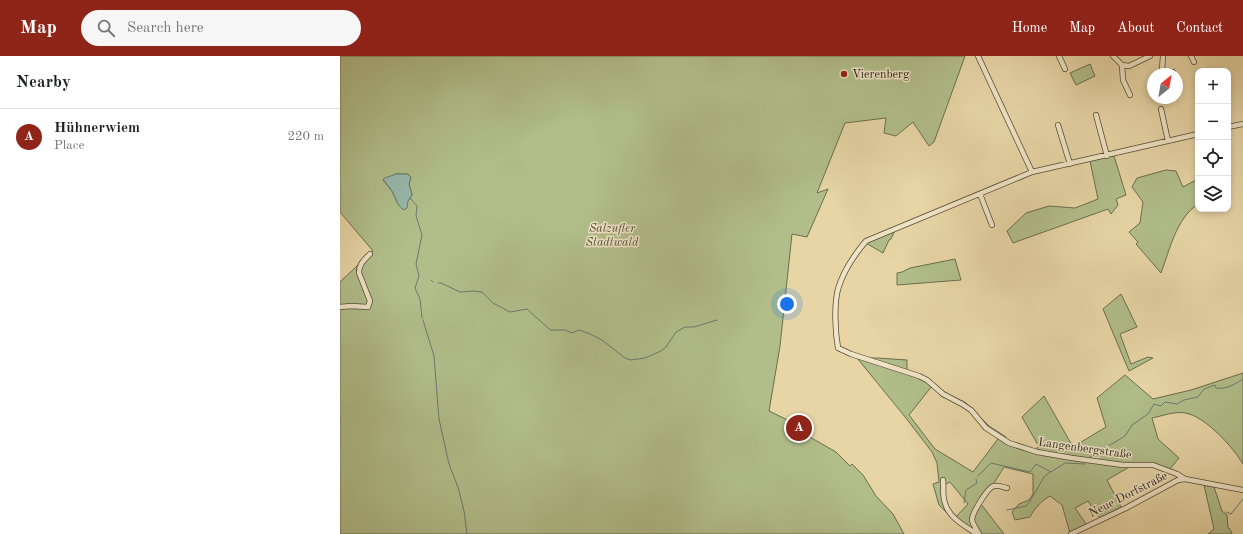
<!DOCTYPE html>
<meta charset="utf-8">
<style>
:root{--surface:#fff;--page:#f6f6f6;--text:#202124;--muted:#757577;--line:#e0e0e0;--accent:#8f2418}
body{margin:0;font-family:"Old Standard TT",serif;background:var(--page);color:var(--text)}
.controls{position:absolute;right:12px;top:12px;display:grid;overflow:hidden;border-radius:8px;box-shadow:0 2px 6px #0003}
.controls button{width:36px;height:36px;display:grid;place-items:center;padding:0;border:0;border-bottom:1px solid var(--line);background:var(--surface);color:var(--text);font:20px sans-serif}
.compass{position:absolute;left:807px;top:12px;width:36px;height:36px;border-radius:50%;background:var(--surface);box-shadow:0 2px 6px #0003;rotate:31deg}
.you{position:absolute;left:447px;top:248px;width:14px;height:14px;margin:-10px;border:3px solid #fff;border-radius:50%;background:#1a73e8;box-shadow:0 0 0 6px #1a73e833}
.badge{display:grid;place-items:center;width:26px;height:26px;border-radius:50%;background:var(--accent);color:#fff;font-size:13px;font-weight:700}
.pin{position:absolute;translate:-50% -50%;border:2px solid #fff;box-shadow:0 1px 4px #0006}
.list{margin:0;padding:0;list-style:none}
h2{display:flex;justify-content:space-between;align-items:center;height:52px;margin:0;padding:0 16px;font-size:17px}
h2 small{font-size:13px;font-weight:400;color:var(--muted)}
.list li{display:grid;grid-template-columns:26px 1fr auto;gap:12px;align-items:center;box-sizing:border-box;height:56px;padding:0 16px;border-top:1px solid var(--line)}
.list b{display:block;font-size:15px;white-space:nowrap}
.list p{margin:0;font-size:13px;white-space:nowrap;color:var(--muted)}
.list em{font-size:13px;font-style:normal;color:var(--muted)}
.icon{flex:none;width:22px;height:22px;fill:none;stroke:currentColor;stroke-width:2;stroke-linecap:round;stroke-linejoin:round}
.map{position:relative;flex:none;width:903px;height:478px;overflow:hidden}
header{display:flex;align-items:center;gap:24px;box-sizing:border-box;height:56px;padding:0 20px;background:var(--accent);color:#fff}
header strong{font-size:19px}
nav{display:flex;gap:22px;margin-inline-start:auto;font-size:14px}
.search{width:280px;height:36px;background:var(--page);display:flex;align-items:center;gap:10px;box-sizing:border-box;padding:0 14px;border-radius:22px;color:var(--muted);font-size:15px}
main{display:flex}
aside{flex:1;background:var(--surface)}
.map>svg:first-child{display:block}
</style>
<header>
<strong>Map</strong>
<div class="search"><svg class="icon" aria-label="search" viewBox="0 0 24 24"><circle cx="10" cy="10" r="6"/><path d="M15 15l6 6"/></svg>Search here</div>
<nav><a>Home</a><a>Map</a><a>About</a><a>Contact</a></nav>
</header>
<main>
<aside>
<h2>Nearby<small></small></h2>
<ul class="list">
<li><span class="badge">A</span><div><b>Hühnerwiem</b><p>Place</p></div><em>220 m</em></li>
</ul>
</aside>
<div class="map">
<svg width="903" height="478" viewBox="0 0 903 478">
<rect width="100%" height="100%" fill="#e7d5a6"/>
<filter id="stains"><feTurbulence type="fractalNoise" baseFrequency=".005" numOctaves="4"/><feColorMatrix values="0 0 0 0 .2 0 0 0 0 .09 0 0 0 0 .02 0 0 0 .5 -.17"/></filter>
<radialGradient id="worn" r=".72"><stop offset=".6" stop-color="#630" stop-opacity="0"/><stop offset="1" stop-color="#630" stop-opacity=".3"/></radialGradient>
<path fill="#b1be8a" stroke="#6b6d4e" fill-rule="evenodd" d="M0 0H625L594 86 589 90 573 66 556 80 544 77 546 62 505 67 477 137 488 133 467 181 452 178 440 290 429 355 462 371 468 380 496 396 510 410 512 408 523 419 536 440 553 458 564 478H0V226L33 195 0 156ZM56 118H67L71 121 69 128 72 139 68 145 58 148 52 135 43 124Z
M750 8 755 20 736 29 730 17Z
M774 100 786 139 776 143 778 149 771 158 768 153 673 187 667 175 686 157 709 150 735 152 758 143 750 105Z
M826 114 836 115 843 131 858 123V148C836 163 830 193 821 217L796 188 798 186 789 176 800 167 803 146 792 131 797 122Z
M555 174 551 183 549 184 543 197 526 187Z
M615 203 621 224 557 229V217L562 216 570 212Z
M781 238 797 271 780 278 791 308 808 301 813 302 789 315 763 253Z
M517 302H538L567 304V315L590 325 606 337 626 347 649 370 666 381 664 384 696 395 698 389 682 361 704 340 733 391 766 371 757 342 785 319 813 343 851 334 903 317V408C893 391 865 360 845 357 835 355 822 360 812 362L818 383 839 402 830 413 814 408 791 410 767 424 781 451 760 462 748 445 735 452 746 468 730 477 722 449 710 440C701 445 695 452 690 461L675 464 672 456 679 448 689 444 693 438V418L664 411 641 448 664 478H638L615 462 628 448 610 426 604 429 603 449 613 463 599 449 593 428 599 426 597 407 592 396 566 362ZM592 330 601 340 620 348 629 355 658 383 633 416 595 393 569 359Z
M864 429 874 431 882 455 887 459 888 472 890 473 892 478H868L874 473Z"/>
<path fill="#97b8ac" stroke="#697a6f" d="M56 118H67L71 121 69 128 72 139 68 145 67 152 63 154 58 148 52 135 43 123 45 122Z"/>
<g fill="none" stroke-linecap="round" stroke-linejoin="round">
<path stroke="#697a6f" stroke-width="1" d="M70 142 77 150 76 160 82 179 76 208 79 220 75 232 80 243 82 262
M91 224 93 226
M98 227H101L120 236 134 235 142 236 153 247 170 256 187 253 208 272 211 274H225L232 277 239 274 250 278 262 284 285 302 291 304 305 302 321 295 326 291 336 276 345 271H354L377 264
M83 264 94 300 99 363 109 408 118 431 124 455 127 478
M750 401 785 380 792 369 808 358 814 348 821 350 825 346 837 348 844 344 858 341 864 333 875 329 876 332C886 334 895 328 903 323
M638 420 651 407 690 416 696 408 711 416 725 407 745 408
M624 447 626 434 637 427 636 423
M667 454 686 450 689 447 704 421 710 416
M886 456 891 458 903 443"/>
<g stroke="#564a38" stroke-width="6">
<path id="minor" d="M638 0 692 116
M719 0 725 13
M773 0 782 9 783 24 790 39
M823 0 822 14 826 18
M851 0 854 6
M782 9 789 10 810 0
M826 18 833 16
M821 53 828 85
M756 59 767 100
M718 69 730 108
M888 71 903 68
M640 138 652 169
M0 251 11 250 28 251 30 245 19 217C19 208 24 204 30 198
M845 423 837 418 813 409H783L732 402 697 396 669 387 646 372 631 354 622 348 603 338 587 324 579 320 511 298 498 292C495 275 494 249 498 233 503 216 515 198 526 185L692 116 858 78
M603 424C604 431 602 440 605 447 609 462 625 470 637 478
M639 478C637 474 633 469 632 464 632 457 648 431 654 430 658 429 663 431 667 432
M731 478 786 452 838 424 845 423 903 434"/>
</g>
<use href="#minor" stroke="#efe4c5" stroke-width="4.5"/>
</g>
<circle fill="#8f2418" stroke="#efe4c5" stroke-width="1.5" cx="504" cy="18" r="4"/>
<g text-anchor="middle" stroke-width="3" stroke-linejoin="round" paint-order="stroke">
<g font-size="12" fill="#251c13" stroke="#efe4c5" text-anchor="start">
<text x="512" y="22">Vierenberg</text>
</g>
<g font-size="12" font-style="italic" fill="#4f4d37" stroke="#efe4c5">
<text x="272" y="176">Salzufler<tspan x="272" dy="14">Stadtwald</tspan></text>
</g>
<g font-size="12" fill="#251c13" stroke="#efe4c5">
<text transform="translate(745 392) rotate(8)" y="4">Langenbergstraße</text>
<text transform="translate(788 438) rotate(-27)" y="4">Neue Dorfstraße</text>
</g>
</g>
<rect width="100%" height="100%" filter="url(#stains)"/>
<rect width="100%" height="100%" fill="url(#worn)"/>
</svg>
<div class="controls">
<button>+</button>
<button>−</button>
<button><svg class="icon" aria-label="locate" viewBox="0 0 24 24"><circle cx="12" cy="12" r="6"/><path d="M12 2v4M12 18v4M2 12h4M18 12h4"/></svg></button>
<button><svg class="icon" aria-label="layers" viewBox="0 0 24 24"><path d="M12 4l9 5-9 5-9-5zM3 14l9 5 9-5"/></svg></button>
</div>
<svg class="compass" viewBox="-18 -18 36 36"><path d="M0-13l5 13h-10z" fill="#e53935"/><path d="M0 13l5-13h-10z" fill="#757577"/></svg>
<div class="you"></div>
<div class="pin badge" style="left:459px;top:372px">A</div>
</div>
</main>
